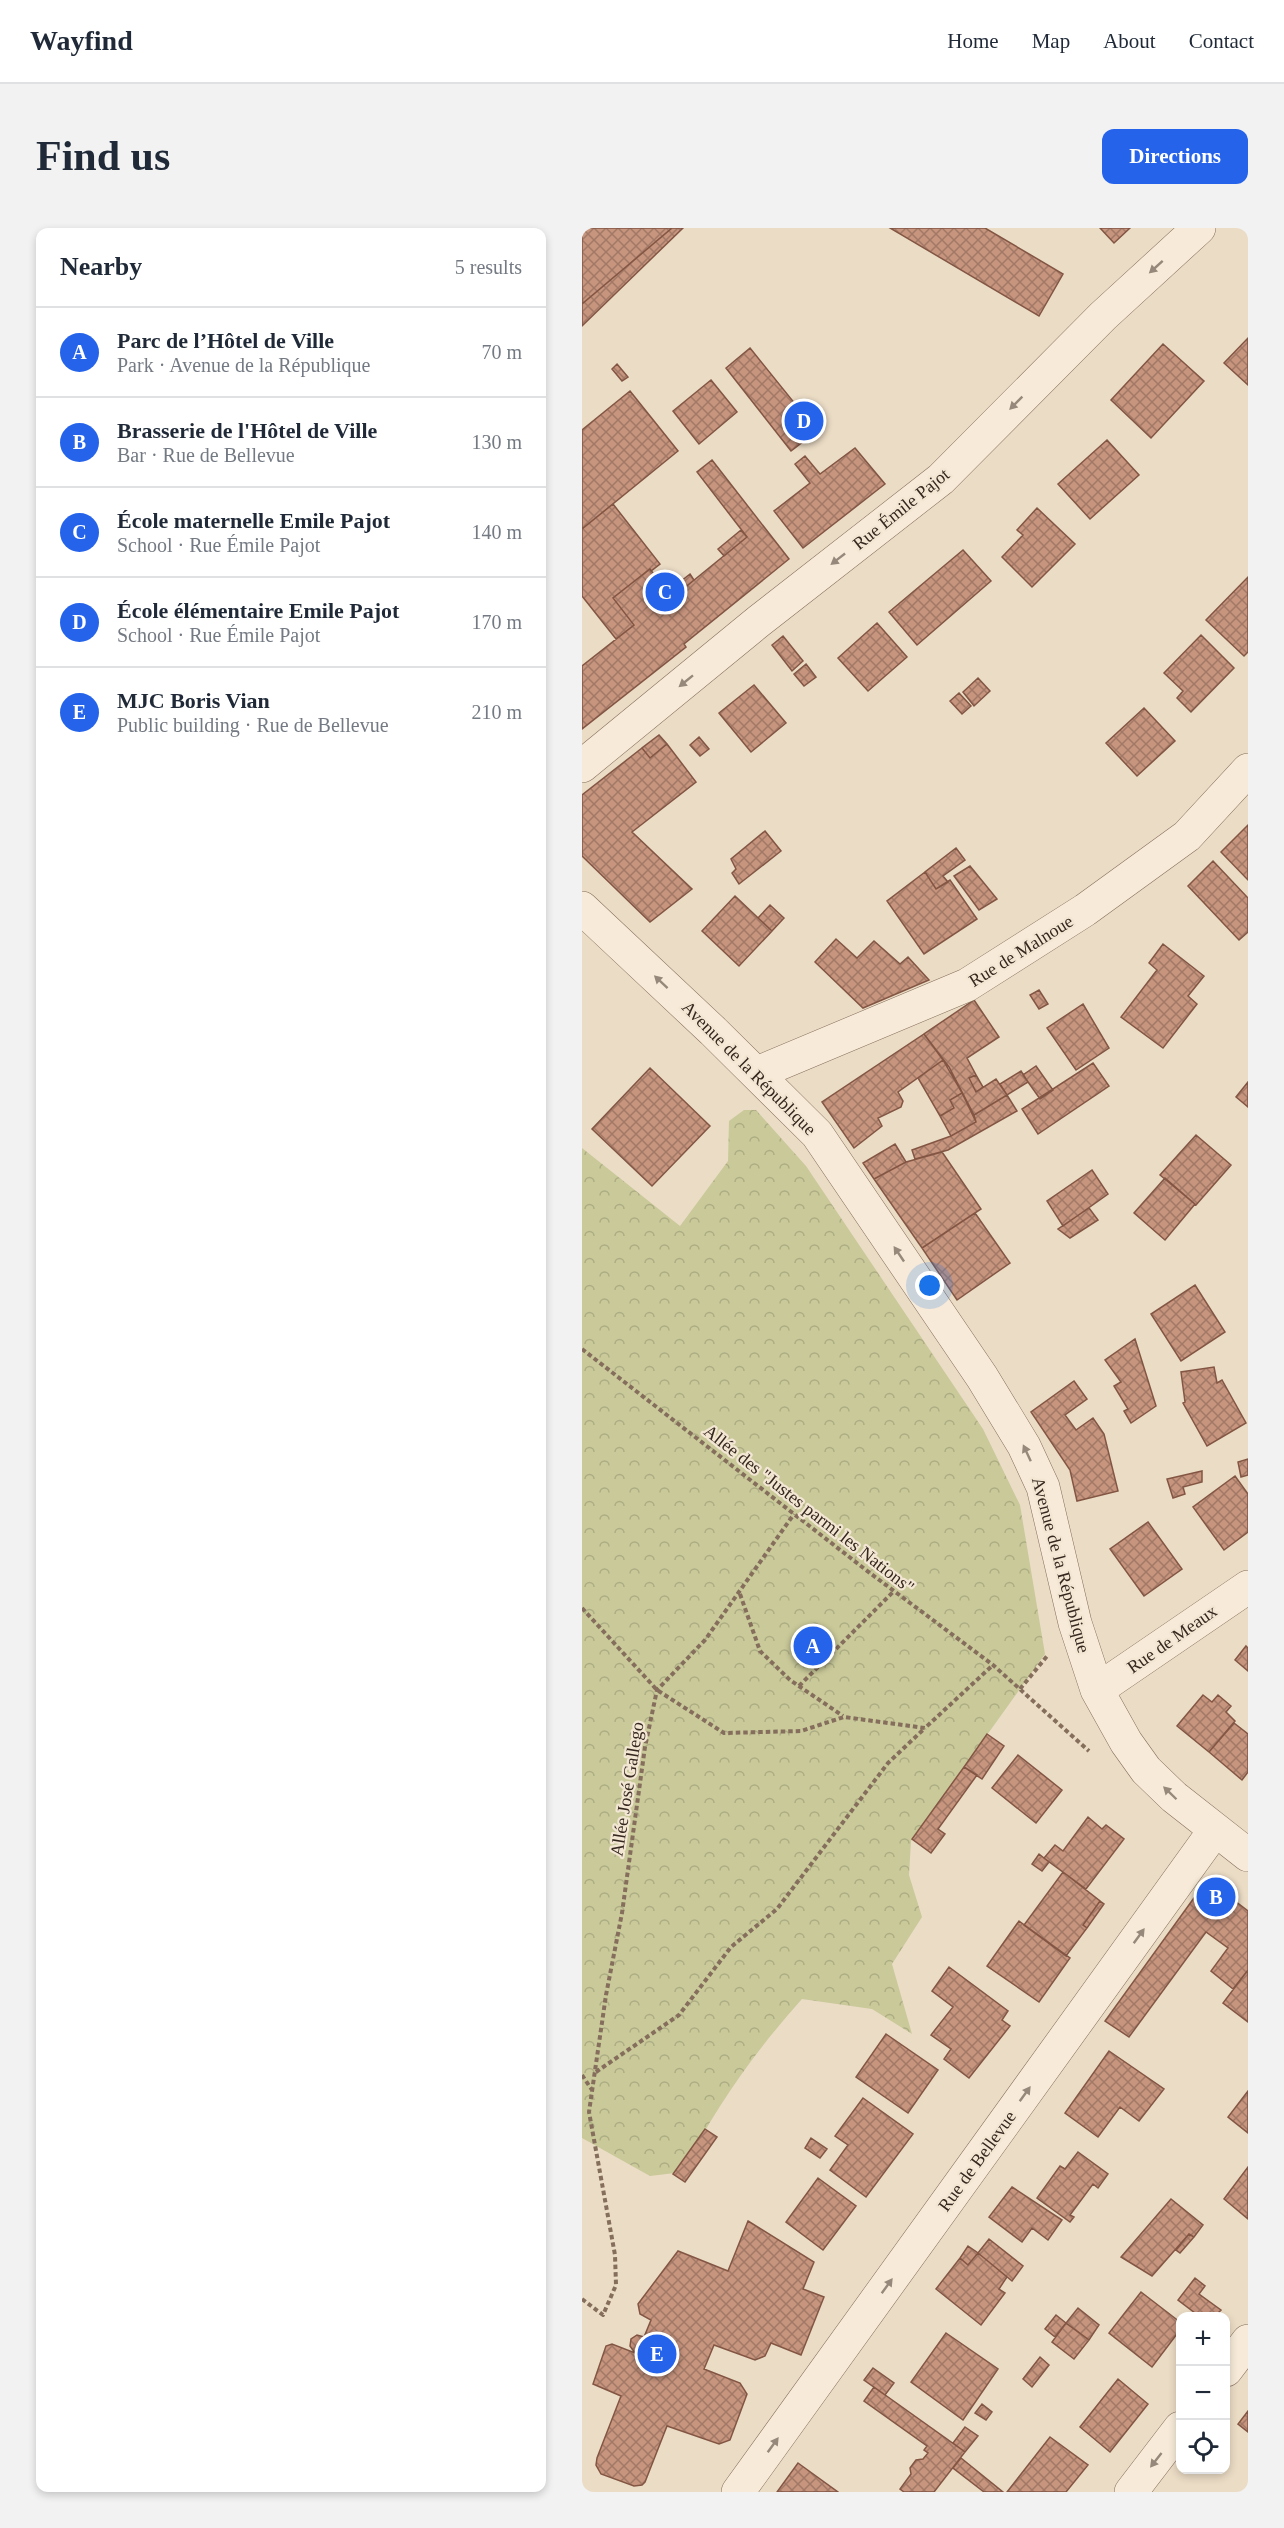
<!DOCTYPE html>
<meta charset="utf-8">
<style>
:root{--surface:#fff;--page:#f2f2f3;--text:#1f2937;--muted:#747a83;--line:#e0e1e3;--accent:#2563eb}
body{margin:0;font-family:Georgia,serif;background:var(--page);color:var(--text)}
.controls{position:absolute;right:18px;bottom:18px;display:grid;overflow:hidden;border-radius:12px;box-shadow:0 3px 9px #0003}
.controls button{width:54px;height:54px;display:grid;place-items:center;padding:0;border:0;border-bottom:2px solid var(--line);background:var(--surface);color:var(--text);font:30px sans-serif}
.you{position:absolute;left:348px;top:1058px;width:21px;height:21px;margin:-15px;border:4px solid #fff;border-radius:50%;background:#1a73e8;box-shadow:0 0 0 9px #1a73e833}
.badge{display:grid;place-items:center;width:39px;height:39px;border-radius:50%;background:var(--accent);color:#fff;font-size:20px;font-weight:700}
.pin{position:absolute;translate:-50% -50%;border:3px solid #fff;box-shadow:0 2px 6px #0006}
.list{margin:0;padding:0;list-style:none}
h2{display:flex;justify-content:space-between;align-items:center;height:78px;margin:0;padding:0 24px;font-size:26px}
h2 small{font-size:20px;font-weight:400;color:var(--muted)}
.list li{display:grid;grid-template-columns:39px 1fr auto;gap:18px;align-items:center;box-sizing:border-box;height:90px;padding:0 24px;border-top:2px solid var(--line)}
.list b{display:block;font-size:22px;white-space:nowrap}
.list p{margin:0;font-size:20px;white-space:nowrap;color:var(--muted)}
.list em{font-size:20px;font-style:normal;color:var(--muted)}
.icon{flex:none;width:33px;height:33px;fill:none;stroke:currentColor;stroke-width:2;stroke-linecap:round;stroke-linejoin:round}
.map{position:relative;flex:none;width:666px;height:2264px;overflow:hidden;border-radius:12px}
header{display:flex;align-items:center;gap:36px;box-sizing:border-box;height:84px;padding:0 30px;background:var(--surface);border-bottom:2px solid var(--line)}
header strong{font-size:28px}
nav{display:flex;gap:33px;margin-inline-start:auto;font-size:21px}
.intro{display:flex;align-items:center;justify-content:space-between;box-sizing:border-box;height:144px;padding:0 36px}
h1{margin:0;font-size:42px}
.button{padding:15px 27px;border-radius:12px;background:var(--accent);color:#fff;font-size:21px;font-weight:700}
main{display:flex;gap:36px;padding:0 36px}
aside{flex:1;background:var(--surface);border-radius:12px;box-shadow:0 3px 9px #0003}
.map>svg:first-child{display:block}
</style>
<header>
<strong>Wayfind</strong>
<nav><a>Home</a><a>Map</a><a>About</a><a>Contact</a></nav>
</header>
<div class="intro"><h1>Find us</h1><a class="button">Directions</a></div>
<main>
<aside>
<h2>Nearby<small>5 results</small></h2>
<ul class="list">
<li><span class="badge">A</span><div><b>Parc de l’Hôtel de Ville</b><p>Park · Avenue de la République</p></div><em>70 m</em></li>
<li><span class="badge">B</span><div><b>Brasserie de l'Hôtel de Ville</b><p>Bar · Rue de Bellevue</p></div><em>130 m</em></li>
<li><span class="badge">C</span><div><b>École maternelle Emile Pajot</b><p>School · Rue Émile Pajot</p></div><em>140 m</em></li>
<li><span class="badge">D</span><div><b>École élémentaire Emile Pajot</b><p>School · Rue Émile Pajot</p></div><em>170 m</em></li>
<li><span class="badge">E</span><div><b>MJC Boris Vian</b><p>Public building · Rue de Bellevue</p></div><em>210 m</em></li>
</ul>
</aside>
<div class="map">
<svg width="666" height="2264" viewBox="0 0 666 2264">
<defs>
<pattern id="forest-crowns" width="20" height="18" patternUnits="userSpaceOnUse" patternTransform="scale(1.5)"><rect width="20" height="18" fill="#c9c99a"/><path d="M2 6a3 3 0 1 1 6 0M12 15a3 3 0 1 1 6 0" fill="none" stroke="#adad84"/></pattern>
<pattern id="building-cross-hatch" width="8" height="8" patternUnits="userSpaceOnUse" patternTransform="scale(1.5)"><rect width="8" height="8" fill="#c7947e"/><path d="M0 0l8 8M0 8l8-8" fill="none" stroke="#a27967"/></pattern>
</defs>
<rect width="100%" height="100%" fill="#ebdcc5"/>
<path fill="url(#forest-crowns)" d="M162 882H174L224 938 401 1201 438 1277 463 1426 329 1613 327 1647 340 1689 310 1736 330 1806 290 1781 220 1771C174 1822 131 1882 101 1944L68 1948 0 1910V920L98 998 146 933 147 893Z"/>
<path fill="url(#building-cross-hatch)" stroke="#835644" stroke-width="1.5" d="M0 0H90L0 76Z
M90 0H101L0 98V76Z
M308 0H403L481 46 457 88Z
M518 0H548L532 15Z
M666 110V157L642 135Z
M581 116 622 153 569 210 529 172Z
M168 120 235 203 209 223 144 140Z
M35 136 46 149 40 153 30 141Z
M129 152 155 184 117 216 91 183Z
M48 163 96 223 0 301V202Z
M525 212 557 247 508 291 476 256Z
M273 220 303 256 221 320 192 283 228 255 213 236 223 228 238 246Z
M130 232 207 331 102 416 104 419 0 501V438L52 397 31 370 68 341 90 370 165 309 115 244Z
M31 276 78 336 69 343 68 341 31 370 52 397 34 411 0 368V301Z
M455 280 493 316 450 359 420 329 441 307 435 302Z
M159 302 165 309 142 328 136 321Z
M381 322 409 353 335 417 307 384Z
M108 346 112 352 90 370 85 364Z
M666 349V424L662 428 624 392Z
M295 395 325 429 286 463 256 430Z
M619 407 652 440 609 484 595 470 601 463 582 445Z
M201 408 221 433 210 443 190 417Z
M224 436 234 449 222 458 212 446Z
M396 450 408 463 392 478 381 464Z
M172 457 204 495 169 524 137 485Z
M377 465 389 478 380 486 368 473Z
M562 480 593 513 555 548 524 515Z
M77 507 85 516 68 530 60 520Z
M117 509 127 521 118 528 108 517Z
M85 516 114 554 50 604 110 661 68 694 0 628V567L60 520 68 530Z
M666 597V652L639 624Z
M183 603 199 623 157 656 150 645 154 641 149 631Z
M374 620 383 632 361 648 366 654 354 661 343 644Z
M631 633 666 670V704L657 712 606 658Z
M388 638 415 671 397 682 372 648Z
M343 644 354 661 368 652 395 691 342 726 305 673Z
M153 668 190 703 157 738 120 703Z
M188 677 202 690 190 703 176 690Z
M254 711 275 730 292 713 318 736 326 729 347 752 281 780 233 734Z
M581 716 622 748 606 768 615 776 581 820 539 789 575 742 567 735Z
M457 762 466 776 457 781 448 767Z
M392 772 417 809 385 830 394 847 387 850 394 864 414 851 425 867 392 887 367 839 342 806Z
M501 776 527 820 494 842 465 800Z
M342 806 361 832 316 864 321 873 319 879 296 890 300 898 272 920 240 874Z
M361 832 380 865 368 872 372 880 358 888 336 850Z
M511 835 527 858 456 906 440 881Z
M454 838 471 862 458 871 441 847Z
M68 840 128 898 70 958 10 901Z
M439 843 446 854 425 867 418 856Z
M394 847 401 859 394 864 387 850Z
M666 854V879L654 869Z
M380 865 394 894 369 908 358 888 372 880 368 872Z
M425 867 435 883 366 922 333 931 330 922 369 908 394 894 392 887Z
M614 907 649 937 614 977 578 947Z
M313 916 324 934 292 951 281 935Z
M360 924 399 981 340 1020 292 951 324 934Z
M510 942 526 966 481 998 465 973Z
M583 950 613 976 583 1012 552 985Z
M507 980 516 992 488 1010 476 1001Z
M393 985 428 1035 375 1072 340 1020Z
M613 1057 643 1104 599 1133 569 1086Z
M553 1111 574 1178 549 1195 542 1183 546 1181 532 1158 539 1154 523 1132Z
M632 1139 635 1155 640 1152 664 1195 625 1218 601 1175 603 1174 599 1144Z
M492 1153 505 1171 483 1187 494 1202 511 1190 522 1206 536 1263 495 1273 488 1242 449 1184Z
M666 1231V1247L659 1249 656 1234Z
M620 1243V1254L601 1259 603 1266 591 1270 585 1251Z
M653 1248 666 1266V1304L642 1322 611 1279Z
M566 1294 600 1341 562 1368 528 1321Z
M664 1418 666 1420V1443L653 1432Z
M621 1467 630 1474 636 1467 649 1478 644 1484 653 1493 627 1524 595 1498Z
M652 1495 666 1506V1544L660 1552 627 1524Z
M405 1506 422 1518 400 1551 382 1539Z
M436 1527 480 1562 454 1595 410 1560Z
M382 1539 395 1547 356 1601 363 1606 349 1625 330 1611Z
M506 1589 520 1601 524 1597 542 1611 504 1661 462 1630 473 1617 481 1623Z
M457 1626 467 1634 460 1643 450 1636Z
M481 1644 518 1673 501 1697 505 1700 484 1728 442 1697Z
M636 1660 666 1683V1742L651 1761 629 1743 646 1720 624 1704 547 1809 523 1793 617 1663Z
M518 1673 522 1676 505 1700 501 1697Z
M437 1693 488 1730 457 1774 405 1738Z
M367 1739 426 1783 420 1792 428 1798 387 1850 362 1831 369 1821 349 1807 371 1779 350 1763Z
M666 1742V1794L641 1775Z
M304 1806 356 1842 326 1885 274 1849Z
M527 1823 582 1861 557 1893 538 1879 516 1909 483 1885Z
M666 1863V1905L646 1889Z
M281 1870 331 1906 284 1969 248 1942 266 1917 253 1908Z
M123 1901 135 1909 103 1954 91 1946Z
M229 1910 245 1921 238 1930 223 1920Z
M496 1924 526 1946 516 1960 511 1956 488 1987 492 1989 488 1994 455 1970 478 1938 483 1941Z
M666 1939V1991L642 1971Z
M236 1950 274 1978 241 2022 204 1994Z
M430 1959 480 1992 466 2012 450 2000 440 2014 407 1989Z
M589 1971 621 1997 612 2009 607 2006 570 2048 539 2029Z
M166 1993 232 2034 221 2061 242 2069 219 2127 189 2115 183 2128 173 2132 132 2117 122 2141 158 2155 165 2166 148 2212 137 2216 85 2198 63 2254 60 2257 52 2258 19 2246 14 2237 15 2230 39 2168 11 2156 24 2118 30 2116 53 2125 48 2118 49 2111 55 2107 62 2109 69 2092 58 2086 56 2076 96 2023 146 2043Z
M607 2006 612 2009 598 2025 594 2022Z
M407 2011 441 2038 430 2053 396 2025Z
M386 2018 396 2025 386 2037 378 2030Z
M396 2025 425 2049 417 2061 423 2065 399 2097 354 2061 378 2030 386 2037Z
M613 2050 623 2058 617 2066 639 2082 633 2088H617L596 2072Z
M559 2064 598 2094V2102L570 2139 527 2105Z
M496 2080 517 2097 507 2112 484 2095Z
M474 2087 484 2095 473 2109 463 2101Z
M484 2095 507 2112 492 2131 470 2114Z
M364 2105 416 2141 381 2192 329 2154Z
M458 2129 467 2137 450 2159 441 2151Z
M291 2140 312 2155 303 2167 282 2152Z
M536 2151 566 2176 528 2224 498 2199Z
M292 2159 383 2224 352 2264H322L318 2261 329 2246 328 2240 334 2232 341 2231 346 2225 342 2222 345 2218 282 2173Z
M400 2176 410 2184 404 2192 393 2185Z
M666 2183V2204L656 2196Z
M383 2199 396 2208 383 2224 371 2215Z
M468 2209 506 2237 484 2264H425Z
M379 2230 421 2264H402L371 2240Z
M216 2235 256 2264H195Z"/>
<g fill="none" stroke-linecap="round" stroke-linejoin="round">
<g stroke="#856e5c" stroke-width="34">
<path id="minor" d="M0 538 177 393 359 251 521 88 617 0
M0 680 131 803 235 906 400 1149 442 1218 461 1259 493 1395 515 1462 544 1514 564 1542 592 1569 666 1627
M175 845 385 757 503 682 605 608 666 542
M515 1462 666 1359
M644 2142 666 2113
M156 2264 633 1602
M549 2264 598 2200"/>
</g>
<path stroke="#856e5c" stroke-width="4" stroke-dasharray="4.5 3" stroke-linecap="butt" d="M0 1121 284 1342 411 1437 507 1523
M158 1366 178 1423 208 1452 261 1488
M0 1380 75 1462 142 1505 219 1503 262 1489 343 1500 411 1437
M217 1458 312 1363
M438 1461 466 1427
M14 1844 97 1787 149 1719 195 1681 306 1535 343 1500
M0 1847 10 1862
M0 2071 21 2087 34 2057 33 2027 7 1884 24 1767 40 1685 63 1519 75 1462 123 1412 212 1286"/>
<use href="#minor" stroke="#f7ead8" stroke-width="33"/>
</g>
<defs><path id="oneway-solid" d="M-6-.8H1V-3.2L6.5 0L1 3.2V.8H-6Z" transform="scale(1.5)"/></defs>
<g fill="#96897c">
<use href="#oneway-solid" transform="translate(574 39) rotate(138)"/>
<use href="#oneway-solid" transform="translate(434 175) rotate(135)"/>
<use href="#oneway-solid" transform="translate(256 331) rotate(142)"/>
<use href="#oneway-solid" transform="translate(104 453) rotate(141)"/>
<use href="#oneway-solid" transform="translate(79 754) rotate(-137)"/>
<use href="#oneway-solid" transform="translate(317 1026) rotate(-124)"/>
<use href="#oneway-solid" transform="translate(445 1225) rotate(-115)"/>
<use href="#oneway-solid" transform="translate(588 1565) rotate(-136)"/>
<use href="#oneway-solid" transform="translate(557 1708) rotate(-54)"/>
<use href="#oneway-solid" transform="translate(443 1866) rotate(-54)"/>
<use href="#oneway-solid" transform="translate(305 2058) rotate(-54)"/>
<use href="#oneway-solid" transform="translate(191 2217) rotate(-54)"/>
<use href="#oneway-solid" transform="translate(574 2232) rotate(128)"/>
</g>
<g text-anchor="middle" stroke-width="4.5" stroke-linejoin="round" paint-order="stroke">
<g font-size="18" fill="#36281f" stroke="#f3e7d4">
<text transform="translate(319 281) rotate(-39)" y="6">Rue Émile Pajot</text>
<text transform="translate(439 723) rotate(-32)" y="6">Rue de Malnoue</text>
<text transform="translate(167 840) rotate(45)" y="6">Avenue de la République</text>
<text transform="translate(227 1281) rotate(38)" y="6">Allée des "Justes parmi les Nations"</text>
<text transform="translate(479 1337) rotate(75)" y="6">Avenue de la République</text>
<text transform="translate(590 1411) rotate(-35)" y="6">Rue de Meaux</text>
<text transform="translate(45 1561) rotate(-81)" y="6">Allée José Gallego</text>
<text transform="translate(395 1933) rotate(-54)" y="6">Rue de Bellevue</text>
</g>
</g>
</svg>
<div class="controls">
<button>+</button>
<button>−</button>
<button><svg class="icon" aria-label="locate" viewBox="0 0 24 24"><circle cx="12" cy="12" r="6"/><path d="M12 2v4M12 18v4M2 12h4M18 12h4"/></svg></button>
</div>
<div class="you"></div>
<div class="pin badge" style="left:231px;top:1418px">A</div>
<div class="pin badge" style="left:634px;top:1669px">B</div>
<div class="pin badge" style="left:83px;top:364px">C</div>
<div class="pin badge" style="left:222px;top:193px">D</div>
<div class="pin badge" style="left:75px;top:2126px">E</div>
</div>
</main>
